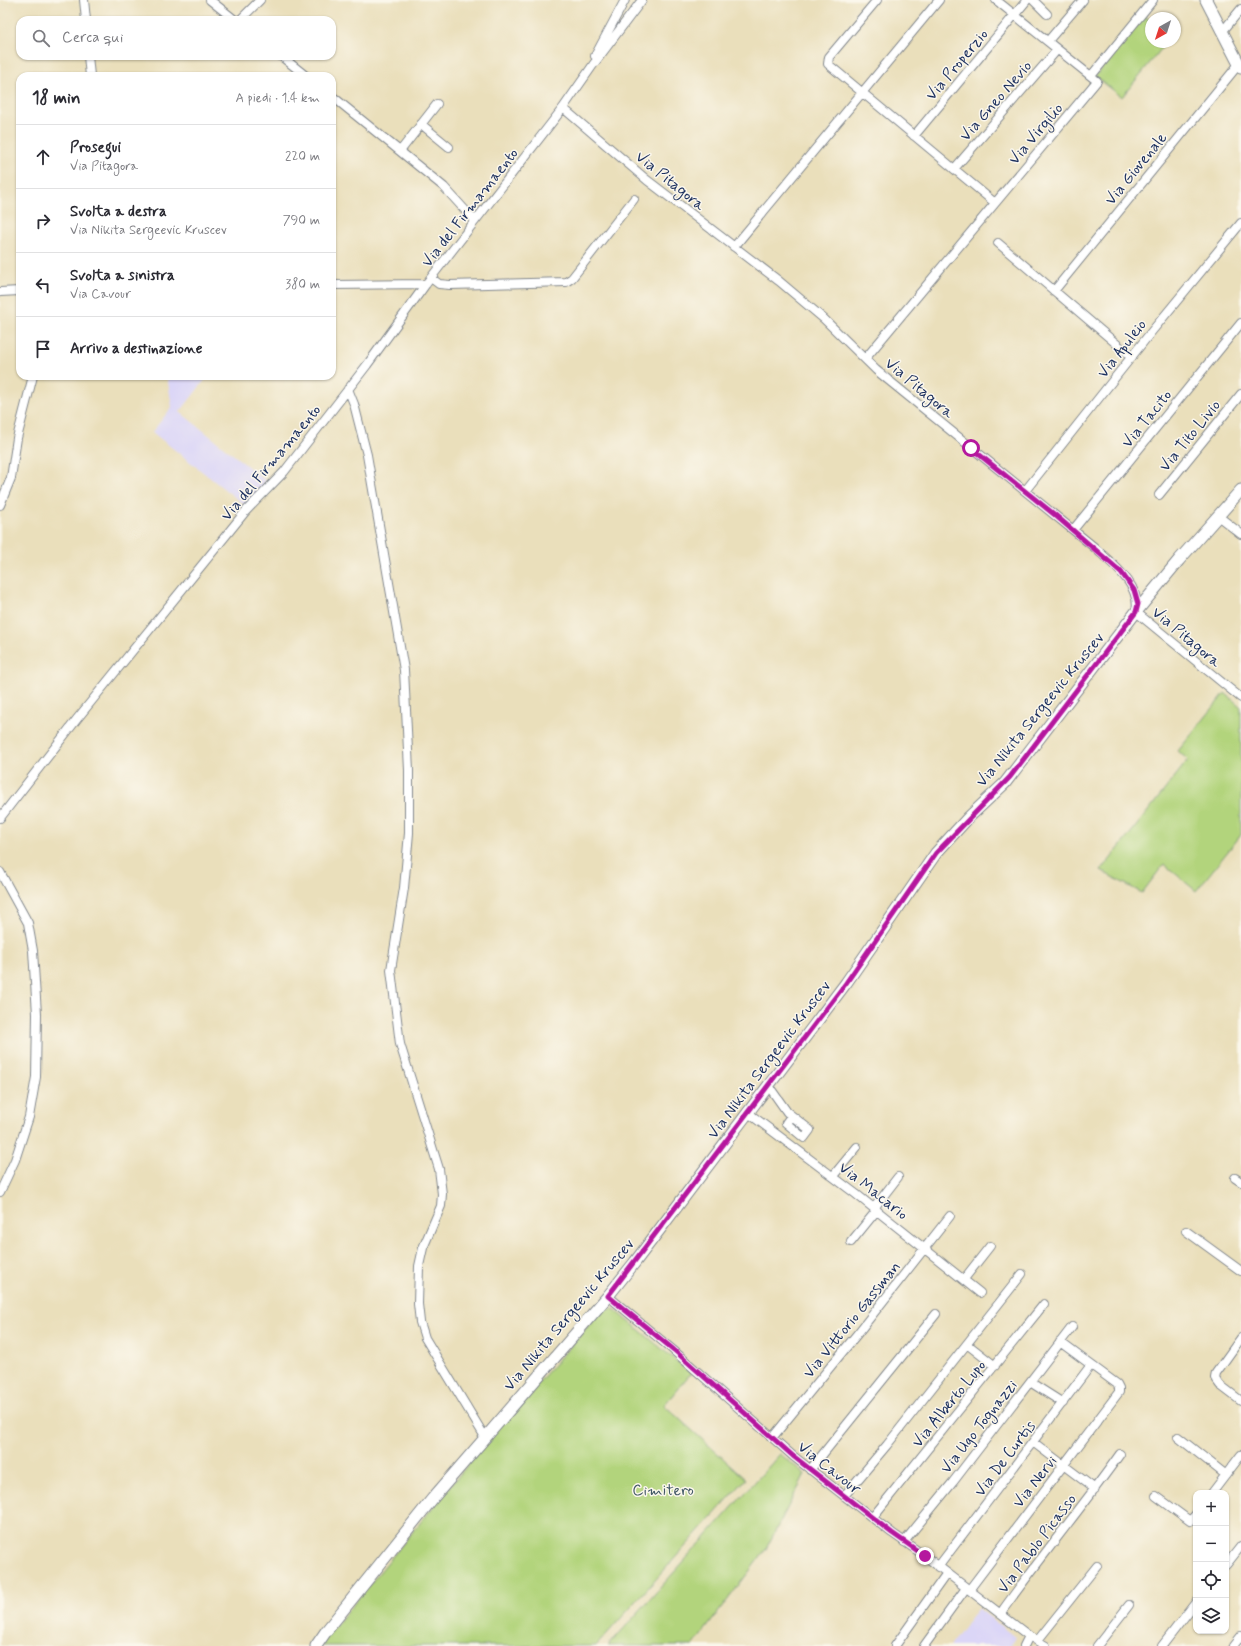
<!DOCTYPE html>
<html lang="it">
<meta charset="utf-8">
<style>
:root{--surface:#fff;--page:#f2f2f3;--text:#2b2b33;--muted:#7c7c81;--line:#e1e1e2}
body{margin:0;font-family:Mynerve,sans-serif;background:var(--page);color:var(--text)}
.controls{position:absolute;right:12px;bottom:12px;display:grid;overflow:hidden;border-radius:8px;box-shadow:0 1px 3px #0004}
.controls button{width:36px;height:36px;display:grid;place-items:center;padding:0;border:0;border-bottom:1px solid var(--line);background:var(--surface);color:var(--text);font:20px sans-serif}
.compass{position:absolute;left:1145px;top:12px;width:36px;height:36px;border-radius:50%;background:var(--surface);box-shadow:0 1px 3px #0004;rotate:219deg}
.stop{position:absolute;width:12px;height:12px;margin:-9px;border:3px solid #b5179e;border-radius:50%;background:#fff}
.stop.end{background:#b5179e;border-color:#fff;box-shadow:0 1px 4px #0008}
.list{margin:0;padding:0;list-style:none}
h2{display:flex;justify-content:space-between;align-items:center;height:52px;margin:0;padding:0 16px;font-size:17px}
h2 small{font-size:13px;font-weight:400;color:var(--muted)}
.list li{display:grid;grid-template-columns:26px 1fr auto;gap:12px;align-items:center;box-sizing:border-box;height:64px;padding:0 16px;border-top:1px solid var(--line)}
.list b{display:block;font-size:15px;white-space:nowrap}
.list p{margin:0;font-size:13px;white-space:nowrap;color:var(--muted)}
.list em{font-size:13px;font-style:normal;color:var(--muted)}
.icon{flex:none;width:22px;height:22px;fill:none;stroke:currentColor;stroke-width:2;stroke-linecap:round;stroke-linejoin:round}
.map{position:relative;flex:none;width:1241px;height:1646px;overflow:hidden}
.search{position:absolute;background:var(--surface);box-shadow:0 1px 3px #0004;left:16px;top:16px;width:320px;height:44px;display:flex;align-items:center;gap:10px;box-sizing:border-box;padding:0 14px;border-radius:12px;color:var(--muted);font-size:15px}
.panel{position:absolute;background:var(--surface);box-shadow:0 1px 3px #0004;left:16px;top:72px;width:320px;height:308px;border-radius:12px}
.map>svg:first-child{display:block}
</style>
<div class="map">
<svg width="1241" height="1646" viewBox="0 0 1241 1646">
<rect width="100%" height="100%" fill="#fbf7ec"/>
<filter id="ink" filterUnits="userSpaceOnUse"><feTurbulence type="fractalNoise" baseFrequency=".025" numOctaves="2"/><feDisplacementMap in="SourceGraphic" scale="8" xChannelSelector="R" yChannelSelector="G"/><feConvolveMatrix kernelMatrix="1 2 1 2 8 2 1 2 1" color-interpolation-filters="sRGB"/></filter>
<filter id="wash" filterUnits="userSpaceOnUse"><feTurbulence type="fractalNoise" baseFrequency=".012" numOctaves="4" result="noise"/><feDisplacementMap in="SourceGraphic" scale="16" xChannelSelector="R" yChannelSelector="G"/><feGaussianBlur stdDeviation="0.9" result="paint"/><feColorMatrix in="noise" values="0 0 0 0 0 0 0 0 0 0 0 0 0 0 0 0 0 1.4 0 .05"/><feComposite in="paint" operator="in"/></filter>
<g filter="url(#wash)">
<rect width="100%" height="100%" fill="#eadfbb"/>
<path fill="#dbd6f7" d="M167 376H208L180 412 266 481 246 506 152 432 172 407Z
M978 1608 1016 1638 1010 1646H950Z"/>
<path fill="#b2d47c" stroke="#66826d" d="M1144 16 1151 21V42H1167L1122 97 1095 76Z
M1225 693 1241 707V835L1196 891 1164 864 1142 893 1101 871 1188 760 1178 751Z
M603 1309H614L691 1373 664 1405 746 1479 596 1646H322L323 1641 488 1440Z
M780 1454 805 1474 766 1549 693 1646H608Z"/>
</g>
<g filter="url(#ink)">
<g fill="none" stroke-linecap="round" stroke-linejoin="round">
<g stroke="#82878c" stroke-width="10">
<path id="minor" d="M84 0 86 20
M210 0 235 20
M877 0 829 57 828 64 995 203
M1033 0 1047 14
M240 20 260 0
M1222 32 1241 9
M1048 41 1083 0
M88 56 90 76
M281 56 306 76
M595 56 625 0
M1091 76 1153 0
M332 96 444 187 475 221
M563 108 647 180 779 281 824 319 876 370 1094 547C1112 564 1142 585 1136 612L1241 698
M421 124 449 147
M914 136 1027 0
M401 150 437 104
M954 169 1057 50
M998 243 1132 357
M734 247 939 0
M431 278 439 284 450 285 566 282 572 278 634 199
M332 285 426 284
M1054 291 1239 64
M0 292 20 291
M865 359 1097 81 996 0
M348 389 354 404 367 455 404 670 409 770V833L404 888 391 970 400 1044 439 1169 442 1194 441 1206 423 1248 419 1266 418 1304 420 1322 425 1338 485 1437
M1025 491 1152 331 1241 223
M1159 495 1241 394
M0 505 11 478 17 438 33 376
M1218 516 1241 534
M1073 530 1241 323
M0 818 77 719 245 512 284 472 367 365 426 284 563 108 593 65 642 0
M0 872 28 923 33 951 37 1014 36 1077 29 1117 15 1160 0 1192
M768 1085 787 1112 810 1130 804 1138 786 1123 791 1116
M747 1112 856 1194 980 1293
M833 1176 857 1147
M1235 1178 1241 1182
M874 1208 898 1177
M1186 1231 1241 1271
M851 1242 877 1210
M964 1279 990 1246
M608 1296 673 1350 793 1456 892 1533 925 1556 1029 1636 1046 1646
M1241 1338 1216 1373 1215 1378 1220 1385 1241 1401
M967 1344 995 1366
M1030 1382 1063 1403
M1178 1437 1226 1475
M772 1438 858 1333 950 1216
M1033 1442 1095 1489
M810 1470 936 1314
M1212 1493 1241 1455
M844 1496 887 1445 1022 1274
M1156 1496 1190 1521 1196 1514
M872 1518 1044 1304
M904 1542 953 1482 1072 1327
M1226 1565 1241 1546
M938 1567 1091 1365
M969 1590 1119 1392V1388L1117 1384 1060 1342
M1000 1614C1038 1560 1081 1509 1120 1454
M1038 1640 1097 1566
M895 1646 947 1573
M924 1646 966 1588
M1024 1646 1029 1636
M1097 1646 1129 1605
M1162 1646 1196 1602
M1233 1646 1241 1636"/>
</g>
<g stroke="#82878c" stroke-width="13">
<path id="major" d="M1206 0 1241 68
M316 1646 327 1630 433 1498 608 1296 635 1262 846 983 936 853 969 817 1005 783 1136 612 1179 560 1241 490"/>
</g>
<use href="#minor" stroke="#fff" stroke-width="8"/>
<use href="#major" stroke="#fff" stroke-width="11"/>
</g>
</g>
<g fill="none" stroke-linecap="round" stroke-linejoin="round" filter="url(#ink)">
<path stroke="#b5179e" stroke-width="5" d="M925 1556 892 1533 793 1456 674 1350 608 1296 846 983 936 853 1010 777 1136 612 1138 604 1134 590 1121 572 1055 515 971 448"/>
</g>
<g text-anchor="middle" stroke-width="3" stroke-linejoin="round" paint-order="stroke">
<g font-size="16" fill="#1b2f5e" stroke="#fbf7ec">
<text transform="translate(956 64) rotate(-50)" y="6">Via Properzio</text>
<text transform="translate(995 100) rotate(-49)" y="6">Via Gneo Nevio</text>
<text transform="translate(1035 133) rotate(-50)" y="6">Via Virgilio</text>
<text transform="translate(1135 168) rotate(-51)" y="6">Via Giovenale</text>
<text transform="translate(671 180) rotate(39)" y="6">Via Pitagora</text>
<text transform="translate(469 207) rotate(-52)" y="6">Via del Firmamaento</text>
<text transform="translate(1121 348) rotate(-52)" y="6">Via Apuleio</text>
<text transform="translate(920 387) rotate(40)" y="6">Via Pitagora</text>
<text transform="translate(1146 418) rotate(-51)" y="6">Via Tacito</text>
<text transform="translate(1189 435) rotate(-51)" y="6">Via Tito Livio</text>
<text transform="translate(270 462) rotate(-50)" y="6">Via del Firmamaento</text>
<text transform="translate(1187 636) rotate(40)" y="6">Via Pitagora</text>
<text transform="translate(1039 709) rotate(-51)" y="6">Via Nikita Sergeevic Kruscev</text>
<text transform="translate(768 1059) rotate(-53)" y="6">Via Nikita Sergeevic Kruscev</text>
<text transform="translate(874 1190) rotate(38)" y="6">Via Macario</text>
<text transform="translate(568 1314) rotate(-50)" y="6">Via Nikita Sergeevic Kruscev</text>
<text transform="translate(851 1319) rotate(-51)" y="6">Via Vittorio Gassman</text>
<text transform="translate(948 1403) rotate(-51)" y="6">Via Alberto Lupo</text>
<text transform="translate(978 1426) rotate(-52)" y="6">Via Ugo Tognazzi</text>
<text transform="translate(1004 1458) rotate(-53)" y="6">Via De Curtis</text>
<text transform="translate(830 1467) rotate(38)" y="6">Via Cavour</text>
<text transform="translate(1034 1481) rotate(-52)" y="6">Via Nervi</text>
<text transform="translate(1036 1543) rotate(-53)" y="6">Via Pablo Picasso</text>
</g>
<g font-size="16" fill="#415866" stroke="#fbf7ec">
<text x="663" y="1495">Cimitero</text>
</g>
</g>
</svg>
<div class="controls">
<button>+</button>
<button>−</button>
<button><svg class="icon" aria-label="locate" viewBox="0 0 24 24"><circle cx="12" cy="12" r="6"/><path d="M12 2v4M12 18v4M2 12h4M18 12h4"/></svg></button>
<button><svg class="icon" aria-label="layers" viewBox="0 0 24 24"><path d="M12 4l9 5-9 5-9-5zM3 14l9 5 9-5"/></svg></button>
</div>
<svg class="compass" viewBox="-18 -18 36 36"><path d="M0-13l5 13h-10z" fill="#e53935"/><path d="M0 13l5-13h-10z" fill="#7c7c81"/></svg>
<div class="stop" style="left:971px;top:448px"></div>
<div class="stop end" style="left:925px;top:1556px"></div>
<div class="search"><svg class="icon" aria-label="search" viewBox="0 0 24 24"><circle cx="10" cy="10" r="6"/><path d="M15 15l6 6"/></svg>Cerca qui</div>
<section class="panel">
<h2>18 min<small>A piedi · 1.4 km</small></h2>
<ul class="list">
<li><svg class="icon" aria-label="ahead" viewBox="0 0 24 24"><path d="M12 20V5M6 11l6-6 6 6"/></svg><div><b>Prosegui</b><p>Via Pitagora</p></div><em>220 m</em></li>
<li><svg class="icon" aria-label="right" viewBox="0 0 24 24"><path d="M7 20v-9h11M14 6l5 5-5 5"/></svg><div><b>Svolta a destra</b><p>Via Nikita Sergeevic Kruscev</p></div><em>790 m</em></li>
<li><svg class="icon" aria-label="left" viewBox="0 0 24 24"><path d="M17 20v-9H6M10 6l-5 5 5 5"/></svg><div><b>Svolta a sinistra</b><p>Via Cavour</p></div><em>380 m</em></li>
<li><svg class="icon" aria-label="arrive" viewBox="0 0 24 24"><path d="M6 21V4h12l-3 4 3 4H6"/></svg><div><b>Arrivo a destinazione</b></div></li>
</ul>
</section>
</div>
